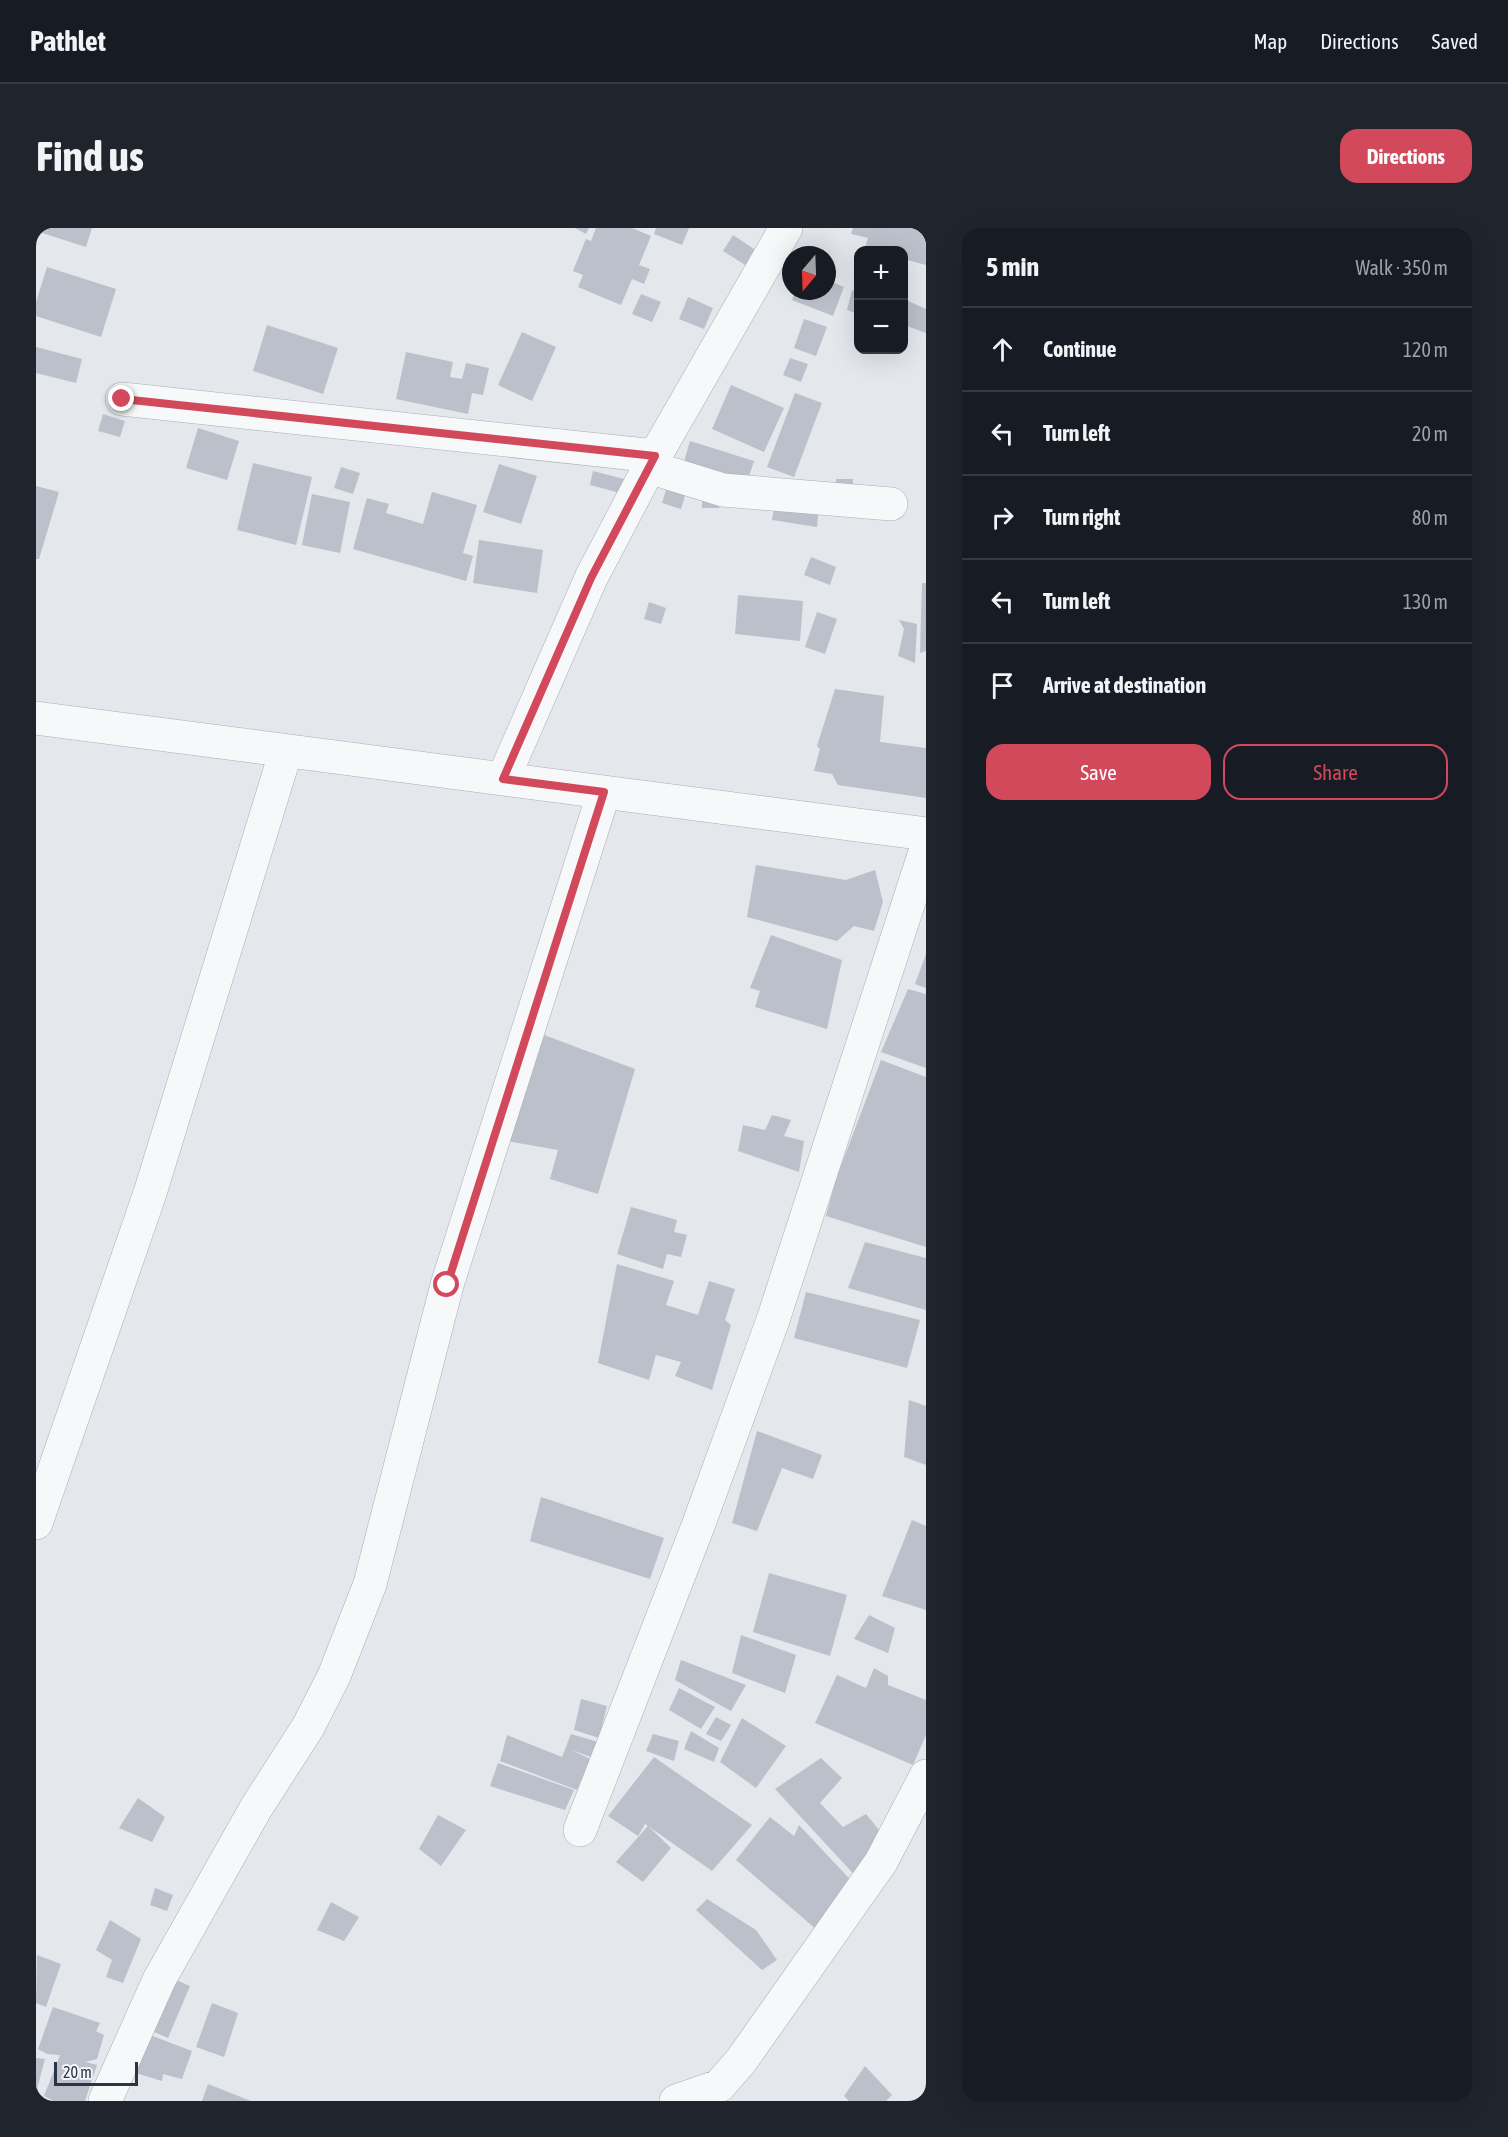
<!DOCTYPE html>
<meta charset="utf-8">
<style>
:root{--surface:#171b24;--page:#20242c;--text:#f1f3f6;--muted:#9ea1a6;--line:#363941;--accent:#d1495b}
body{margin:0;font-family:"Asap Condensed",sans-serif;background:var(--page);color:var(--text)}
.controls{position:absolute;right:18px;top:18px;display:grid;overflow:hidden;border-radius:12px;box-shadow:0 6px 24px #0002}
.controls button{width:54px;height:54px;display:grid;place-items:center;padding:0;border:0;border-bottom:2px solid var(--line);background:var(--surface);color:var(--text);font:30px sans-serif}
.compass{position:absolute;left:746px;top:18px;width:54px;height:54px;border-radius:50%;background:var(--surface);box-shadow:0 6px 24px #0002;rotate:199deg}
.scale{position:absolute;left:18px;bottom:15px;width:84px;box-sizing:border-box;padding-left:6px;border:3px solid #2b3445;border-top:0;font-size:16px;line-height:21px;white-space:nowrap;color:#2b3445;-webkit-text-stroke:4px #f4f6f9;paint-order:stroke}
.stop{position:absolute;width:18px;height:18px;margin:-14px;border:4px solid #d1495b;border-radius:50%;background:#fff}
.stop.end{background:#d1495b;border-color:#fff;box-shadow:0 2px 6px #0008}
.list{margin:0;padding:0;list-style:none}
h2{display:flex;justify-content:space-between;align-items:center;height:78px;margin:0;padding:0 24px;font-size:26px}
h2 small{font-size:20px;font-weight:400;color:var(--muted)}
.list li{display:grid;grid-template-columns:39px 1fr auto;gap:18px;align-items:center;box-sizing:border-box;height:84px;padding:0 24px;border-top:2px solid var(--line)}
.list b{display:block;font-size:22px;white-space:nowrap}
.list em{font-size:20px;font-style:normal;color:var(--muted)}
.actions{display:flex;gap:12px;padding:18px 24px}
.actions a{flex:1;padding:14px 0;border:2px solid var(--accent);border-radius:18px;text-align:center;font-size:21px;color:var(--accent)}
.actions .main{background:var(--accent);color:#fff}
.icon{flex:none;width:33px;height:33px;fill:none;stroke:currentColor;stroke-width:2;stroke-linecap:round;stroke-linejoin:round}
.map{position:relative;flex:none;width:890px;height:1873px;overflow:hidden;border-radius:18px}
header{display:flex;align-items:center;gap:36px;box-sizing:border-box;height:84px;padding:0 30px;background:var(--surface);border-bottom:2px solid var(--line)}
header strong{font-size:28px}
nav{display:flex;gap:33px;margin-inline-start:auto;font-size:21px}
.intro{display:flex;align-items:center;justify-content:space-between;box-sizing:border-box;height:144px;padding:0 36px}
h1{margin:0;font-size:42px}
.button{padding:15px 27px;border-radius:18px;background:var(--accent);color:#fff;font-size:21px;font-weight:700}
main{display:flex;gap:36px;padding:0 36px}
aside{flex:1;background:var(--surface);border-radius:18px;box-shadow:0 6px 24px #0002}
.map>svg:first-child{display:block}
</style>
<header>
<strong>Pathlet</strong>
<nav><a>Map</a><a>Directions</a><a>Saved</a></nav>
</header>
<div class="intro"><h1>Find us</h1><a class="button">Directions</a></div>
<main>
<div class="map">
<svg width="890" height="1873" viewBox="0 0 890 1873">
<rect width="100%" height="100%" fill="#e4e7ec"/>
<path fill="#bbc0ca" d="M0 0H56L50 19 0 3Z
M539 0H553L550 6Z
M560 0H596L615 8 603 37 614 41 608 56 596 51 585 77 542 59 547 47 537 43 550 11 555 13Z
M620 0H653L646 17 618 6Z
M817 0H890V37L868 31V22H839L829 20 832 10 815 6Z
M697 7 721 23 711 38 687 23Z
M11 39 80 61 65 109 0 88V74Z
M791 52 808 59 797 88 756 72 759 63H791Z
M816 62 822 64V86L811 82Z
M605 66 625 74 616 94 596 86Z
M652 69 677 80 668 101 643 91Z
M868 71 890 81V105L868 97Z
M768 91 791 99 780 128 758 120Z
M231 97 302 120 287 166 217 143Z
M486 104 520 119 496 173 462 157Z
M0 119 46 131 40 155 0 145Z
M370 124 417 134 414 149 426 151 430 135 453 140 447 167 436 165 432 186 360 171Z
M754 130 772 136 765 154 747 147Z
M695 157 748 180 728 224 676 201Z
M759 165 786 175 758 249 731 239Z
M67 186 89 193 84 209 62 203Z
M162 200 203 213 191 252 150 240Z
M654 213 718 233 709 261 646 241Z
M217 235 276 249 260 317 201 302Z
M463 236 501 248 485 296 447 284Z
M305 239 324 245 317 266 298 260Z
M557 243 592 252 588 266 554 257Z
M800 251H817V268H800Z
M633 252 652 258 645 281 626 275Z
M0 258 23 264 3 331H0Z
M396 264 441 277 427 325 437 328 430 353 317 321 331 270 353 276 350 285 387 296Z
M276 266 314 274 304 325 266 317Z
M683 267V280H666V268Z
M739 273 783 280 781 299 736 292Z
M443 312 507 322 501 365 437 355Z
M775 329 800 339 794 357 768 347Z
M886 355H890V423L884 425Z
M702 367 767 373 764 413 699 406Z
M613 374 630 380 625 396 608 391Z
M781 384 801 391 789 426 769 419Z
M863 392 881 396 879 435 862 428 868 401Z
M799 461 848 468 844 514 890 520V570L802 557 796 546 778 543 784 521 781 518Z
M720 637 810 652 839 642 847 674 838 703 818 698 801 713 711 689Z
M735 707 806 732 791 801 719 779 724 763 714 760Z
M890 726V760L879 756Z
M872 761 890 766V840L845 824Z
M508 807 599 841 562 966 514 951 522 922 471 913Z
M845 832 890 849V1019L790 988 800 951Z
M736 887 755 892 748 908 768 913 763 944 702 923 707 897 729 902Z
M595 979 641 992 638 1004 651 1007 645 1029 631 1026 627 1041 581 1026Z
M829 1014 890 1030V1082L812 1060Z
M581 1036 638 1053 630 1077 662 1087 673 1053 699 1061 689 1092 695 1097 676 1162 639 1148 645 1134 620 1127 613 1152 562 1135Z
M770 1064 884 1092 871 1140 758 1110Z
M873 1172 890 1178V1237L868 1229Z
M721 1203 786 1227 777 1251 746 1240 721 1303 696 1295Z
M505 1269 628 1310 614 1351 494 1313Z
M876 1292 890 1298V1382L846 1368Z
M733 1345 811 1367 794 1428 717 1404Z
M833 1387 859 1400 852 1425 818 1411Z
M705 1407 760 1427 749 1465 696 1445Z
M645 1432 710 1457 695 1483 639 1452Z
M838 1440 852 1448V1457L890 1472V1507L877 1537 779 1495 801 1447 830 1460Z
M643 1460 679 1479 665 1501 633 1482Z
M545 1471 571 1478 563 1510 538 1502Z
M680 1489 695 1497 685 1513 670 1506Z
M706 1490 750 1518 720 1560 684 1534Z
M655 1503 683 1520 678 1534 648 1521Z
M535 1506 562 1514 557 1530 534 1521 554 1531 541 1562 464 1533 471 1507 526 1529Z
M617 1506 643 1513 638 1533 610 1523Z
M618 1529 716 1597 676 1643 612 1598 635 1620 607 1654 580 1634 612 1598 609 1596 602 1608 572 1588Z
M785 1530 806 1550 784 1575 807 1599 830 1586 857 1619 825 1654 739 1561Z
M462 1535 538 1562 529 1582 454 1558Z
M102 1570 129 1589 116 1614 83 1600Z
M402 1587 430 1602 405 1638 383 1621Z
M734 1589 758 1608 763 1597 826 1664 781 1702 700 1632Z
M119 1660 137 1667 131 1683 114 1677Z
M671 1671 720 1702 741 1732 726 1742 660 1682Z
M295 1674 323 1689 308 1713 281 1702Z
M74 1692 105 1711 87 1755 70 1749 76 1732 60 1722Z
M1 1727 25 1736 10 1779 0 1775Z
M131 1748 154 1758 132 1810 109 1800Z
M176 1775 202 1785 188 1829 160 1819Z
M17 1779 64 1795 60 1803 68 1807 61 1831 49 1834 61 1837 49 1873H18L8 1868 24 1827 11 1826 2 1821Z
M106 1804 156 1823 146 1851 127 1846 126 1853 93 1843Z
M0 1830 9 1831 1 1861H0Z
M829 1838 856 1867 850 1873H813L808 1868Z
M172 1856 215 1873H166Z"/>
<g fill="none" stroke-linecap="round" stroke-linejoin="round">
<g stroke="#a9aeb7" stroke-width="34">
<path id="minor" d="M86 171 619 228
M613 239 687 262 855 276
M0 490 890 606
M467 551 555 350 619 228 750 0
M0 1295 114 965 250 523
M544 1602 662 1298 737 1092 890 621
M69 1873 123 1752 220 1580 272 1499 298 1448 334 1356 411 1057 568 564
M640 1873 683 1858 705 1833 845 1634 890 1548"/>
</g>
<use href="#minor" stroke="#f7f8fa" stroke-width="33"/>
</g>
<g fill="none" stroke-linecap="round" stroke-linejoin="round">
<path stroke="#d1495b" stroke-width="8" d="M86 171 619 228 555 350 467 551 568 564 411 1057"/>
</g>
</svg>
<div class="controls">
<button>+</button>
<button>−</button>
</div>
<svg class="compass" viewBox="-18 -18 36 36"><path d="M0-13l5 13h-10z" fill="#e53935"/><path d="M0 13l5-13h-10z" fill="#9ea1a6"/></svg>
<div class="scale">20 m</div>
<div class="stop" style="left:411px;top:1057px"></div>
<div class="stop end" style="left:86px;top:171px"></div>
</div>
<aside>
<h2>5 min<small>Walk · 350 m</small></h2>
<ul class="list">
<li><svg class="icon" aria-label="ahead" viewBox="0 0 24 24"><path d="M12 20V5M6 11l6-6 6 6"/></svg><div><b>Continue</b></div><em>120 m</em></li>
<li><svg class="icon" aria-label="left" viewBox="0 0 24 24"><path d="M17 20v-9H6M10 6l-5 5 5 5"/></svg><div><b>Turn left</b></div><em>20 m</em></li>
<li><svg class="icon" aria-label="right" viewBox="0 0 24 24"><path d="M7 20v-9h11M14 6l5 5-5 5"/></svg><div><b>Turn right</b></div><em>80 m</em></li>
<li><svg class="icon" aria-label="left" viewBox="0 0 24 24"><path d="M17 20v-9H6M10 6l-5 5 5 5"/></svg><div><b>Turn left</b></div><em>130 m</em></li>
<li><svg class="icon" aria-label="arrive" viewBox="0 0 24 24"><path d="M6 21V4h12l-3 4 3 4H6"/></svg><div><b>Arrive at destination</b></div></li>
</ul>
<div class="actions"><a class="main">Save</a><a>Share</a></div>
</aside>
</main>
